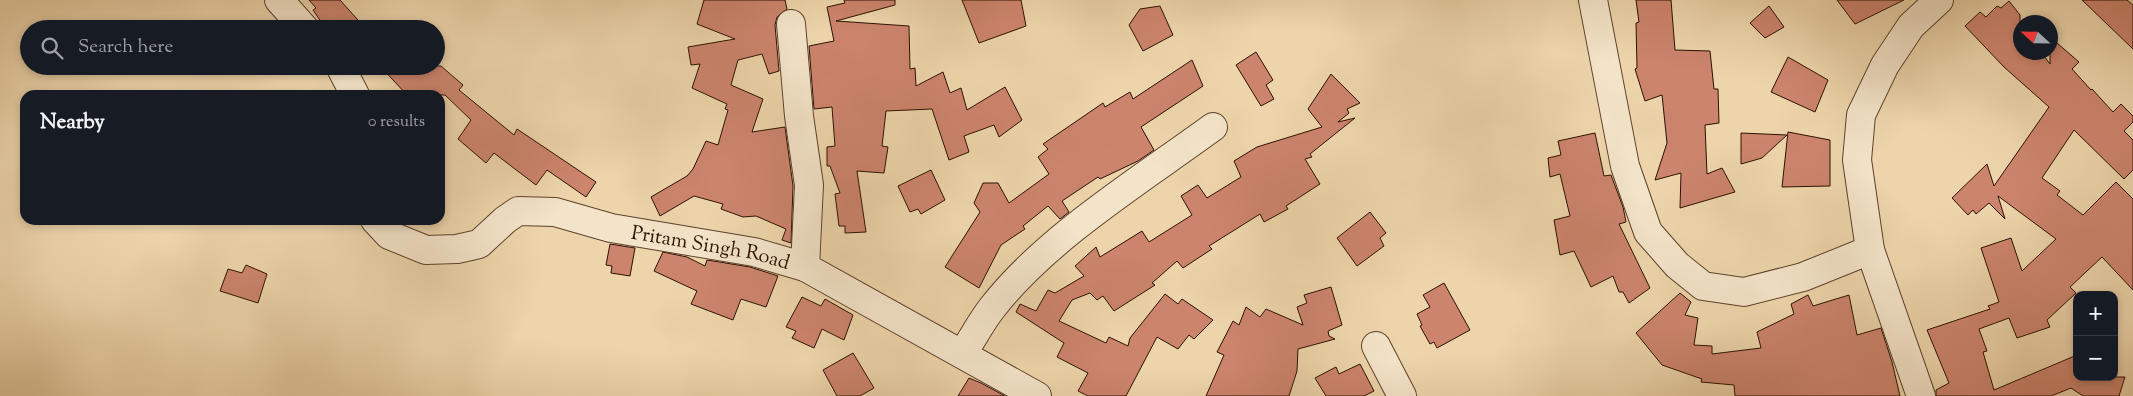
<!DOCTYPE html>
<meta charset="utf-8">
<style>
:root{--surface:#171b24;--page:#242831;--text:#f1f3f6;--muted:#9ea1a6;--line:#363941}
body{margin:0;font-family:"Sorts Mill Goudy",serif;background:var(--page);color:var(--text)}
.controls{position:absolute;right:15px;bottom:15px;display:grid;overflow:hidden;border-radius:10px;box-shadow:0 2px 8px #0003}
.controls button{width:45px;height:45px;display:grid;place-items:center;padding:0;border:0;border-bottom:1px solid var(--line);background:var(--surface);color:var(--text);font:25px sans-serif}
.compass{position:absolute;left:2013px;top:15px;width:45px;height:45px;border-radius:50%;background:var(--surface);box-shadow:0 2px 8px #0003;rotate:292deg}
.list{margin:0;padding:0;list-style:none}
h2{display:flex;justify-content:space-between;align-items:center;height:65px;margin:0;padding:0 20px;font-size:21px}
h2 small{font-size:16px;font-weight:400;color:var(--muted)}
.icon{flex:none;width:28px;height:28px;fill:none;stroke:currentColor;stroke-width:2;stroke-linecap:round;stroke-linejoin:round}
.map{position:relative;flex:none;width:2133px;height:396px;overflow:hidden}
.search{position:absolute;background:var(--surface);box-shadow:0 2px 8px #0003;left:20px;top:20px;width:425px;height:55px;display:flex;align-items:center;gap:12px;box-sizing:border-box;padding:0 18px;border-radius:28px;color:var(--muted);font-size:19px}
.panel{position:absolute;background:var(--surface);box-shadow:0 2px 8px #0003;left:20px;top:90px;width:425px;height:135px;border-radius:15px}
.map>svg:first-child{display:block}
</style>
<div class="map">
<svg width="2133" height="396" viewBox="0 0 2133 396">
<rect width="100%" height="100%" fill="#edd4aa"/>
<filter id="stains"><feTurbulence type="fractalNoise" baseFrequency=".004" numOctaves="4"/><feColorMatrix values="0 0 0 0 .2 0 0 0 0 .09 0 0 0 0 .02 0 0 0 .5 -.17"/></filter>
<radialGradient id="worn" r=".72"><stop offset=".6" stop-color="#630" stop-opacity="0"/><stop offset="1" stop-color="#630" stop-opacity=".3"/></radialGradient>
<path fill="#cc846d" stroke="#2c1101" d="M309 0H340L366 29H326L313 10 316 8Z
M704 0H785L787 9 777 17 775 25 779 71 769 74 762 54 738 60 731 85 763 99 752 132 785 127 793 186 791 243 782 240 786 229 756 216 743 217 721 209 723 204 694 196 660 216 651 197 687 176 693 169 706 141 718 145 728 110 725 109 727 104 692 88 700 64 691 65 688 47 735 39 697 24Z
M844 0H895V5L836 21 909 26 910 69 915 68 916 86 943 72 950 93 961 88 967 110 1005 87 1022 120 999 137 994 125 964 136 969 152 949 160 932 109 886 111 882 146 888 147 884 173 857 171 866 232 845 233V226H839L835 194 840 193 830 166H827V147L835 146 832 107 814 109 809 46 834 41 827 7 845 3Z
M962 0H1021L1026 26 979 43Z
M1636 0H1671L1675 50 1710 51 1714 89H1718L1719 123 1705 125 1707 174 1722 168 1735 192 1680 208 1681 173 1655 180 1667 143 1662 95 1645 101 1635 69 1637 68 1636 23 1639 22Z
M1837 0H1904L1855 24Z
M2082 0H2127L2133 5V49Z
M2009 1 2020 15V52H2041L2050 64V37L2079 62 2072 69 2091 90 2092 89 2113 112 2121 104 2133 116V122L2124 131 2133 140V170L2124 179 2074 130 2042 178 2060 191 2057 195 2083 215 2116 182 2133 199V290L2102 257 2070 287 2076 293 2047 320 2050 327 2017 338 2009 318 1979 329 1987 351 1983 352 1994 390 2077 355V377H2125L2119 396H2083L2071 388 2051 396H1936V390L1949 383 1927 330 1990 309 1988 306 1999 302 1981 248 2011 238 2022 271 2056 239 1998 196 2005 219 1989 203 1976 214 1973 210 1968 215 1952 198 1987 164 1994 186 2049 107 2004 67 1965 26 1980 12 1986 17 1997 6 2001 8Z
M1160 6 1173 35 1143 51 1129 25 1140 9Z
M1769 6 1784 27 1765 38 1750 23Z
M1256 52 1273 80 1266 85 1274 99 1261 106 1236 65Z
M1788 57 1828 80 1815 112 1771 92Z
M1192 60 1203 86 1141 127 1154 150 1138 161 1100 179 1098 177 1062 201 1069 212 1060 219 1048 206 1023 226 1025 229 1001 245 979 288 945 267 980 212 974 203 983 183H998L1009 203 1049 174 1038 157 1048 149 1043 144 1103 103 1105 107 1130 92 1133 99Z
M380 66H441L463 85 459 90 514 135 517 129 596 182 586 197 547 170 536 185 494 153 486 163 458 139 471 120 445 95H407Z
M1331 74 1360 103 1347 109 1349 113 1338 122 1355 118 1310 154 1312 157 1305 159 1320 184 1286 206 1288 209 1264 222 1260 214 1209 246 1212 249 1183 268 1177 261 1152 283 1155 285 1114 311 1103 296 1097 300 1090 293 1072 300 1059 321 1106 343 1109 337 1128 346 1130 338 1165 294 1178 304 1182 299 1213 320 1194 339 1189 335 1178 349 1157 337 1126 396H1088L1078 391 1088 373 1057 357 1064 343 1016 312 1020 304 1036 311 1048 290 1055 293 1084 276 1075 266 1096 247 1100 257 1142 231 1149 242 1192 215 1181 196 1198 185 1207 198 1241 177 1234 161 1257 147 1322 127 1308 109Z
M1788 132 1830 140V186L1782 187Z
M1595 133 1604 176 1611 175 1623 207 1626 222 1619 224 1650 288 1629 303 1623 292H1619L1613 276 1591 287 1574 251 1560 255 1554 220 1570 216 1560 174 1550 177 1548 158 1561 155 1558 141Z
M1741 133 1787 135 1762 158 1741 164Z
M931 170 945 200 921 214 918 209 910 212 898 186Z
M1370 212 1386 233 1380 238 1384 246 1357 266 1337 238Z
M610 244 635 248 630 276 611 273 612 266 606 265Z
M663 252 687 257 705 266 707 260 750 267 778 276 766 307 741 299 733 320 691 304 697 291 654 271Z
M246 265 267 274 258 303 220 291 228 269 242 273Z
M1444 283 1470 330 1437 348 1434 342 1430 344 1420 326 1422 325 1417 314 1430 307 1423 295Z
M1331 287 1342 325 1328 331 1329 336 1335 339 1298 349 1297 371 1289 396H1206L1224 355 1217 352 1233 321 1239 325 1246 307 1260 317 1266 309 1303 325 1297 307 1307 303 1304 295Z
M1680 293 1691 302 1685 315 1698 318 1694 345 1712 346V354L1761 348 1757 332 1794 314 1791 304 1808 295 1813 306 1849 295 1857 335 1881 328 1892 362 1900 396H1735L1734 385 1701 382 1702 379 1662 365 1636 333Z
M802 297 821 306 825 299 853 315 844 340 822 329 814 348 792 338 796 331 786 327Z
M853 353 874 388 860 396H837L823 370Z
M1360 364 1374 391 1364 396H1326L1315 378 1336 367 1339 374Z
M969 378 981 383 1005 396H958Z"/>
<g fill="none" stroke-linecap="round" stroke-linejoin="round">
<g stroke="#5c422b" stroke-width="30">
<g id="minor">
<path d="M279 0 305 29"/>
<path d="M1593 0 1625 166 1648 232 1677 265 1703 286 1744 292 1803 277 1870 250"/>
<path d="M791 24 799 116 809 185 805 267"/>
<path d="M340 66 355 95"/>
<path id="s1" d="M375 220 389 235 426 250 457 249 479 244 505 220 518 211 555 212 611 228 754 252 805 267 1037 396"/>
<path d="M1376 346 1402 396"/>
<path d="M963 353C973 338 981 322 992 308 1046 238 1142 179 1213 127"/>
<path d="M1921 396 1870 250 1857 160 1861 115 1885 65 1911 26 1939 0"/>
</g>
</g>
<use href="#minor" stroke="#f3e3c8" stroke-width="28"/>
</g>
<g text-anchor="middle" stroke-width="5" stroke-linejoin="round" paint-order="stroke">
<g font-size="20" fill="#2c1101" stroke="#f3e3c8">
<text dy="7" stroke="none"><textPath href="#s1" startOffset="362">Pritam Singh Road</textPath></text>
</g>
</g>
<rect width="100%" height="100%" filter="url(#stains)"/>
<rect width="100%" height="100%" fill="url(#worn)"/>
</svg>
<div class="controls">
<button>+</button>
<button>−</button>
</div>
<svg class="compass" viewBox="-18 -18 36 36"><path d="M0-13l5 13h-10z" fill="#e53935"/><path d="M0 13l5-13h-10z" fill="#9ea1a6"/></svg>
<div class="search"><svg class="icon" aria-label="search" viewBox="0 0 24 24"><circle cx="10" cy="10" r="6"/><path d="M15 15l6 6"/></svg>Search here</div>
<section class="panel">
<h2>Nearby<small>0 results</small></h2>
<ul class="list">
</ul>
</section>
</div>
